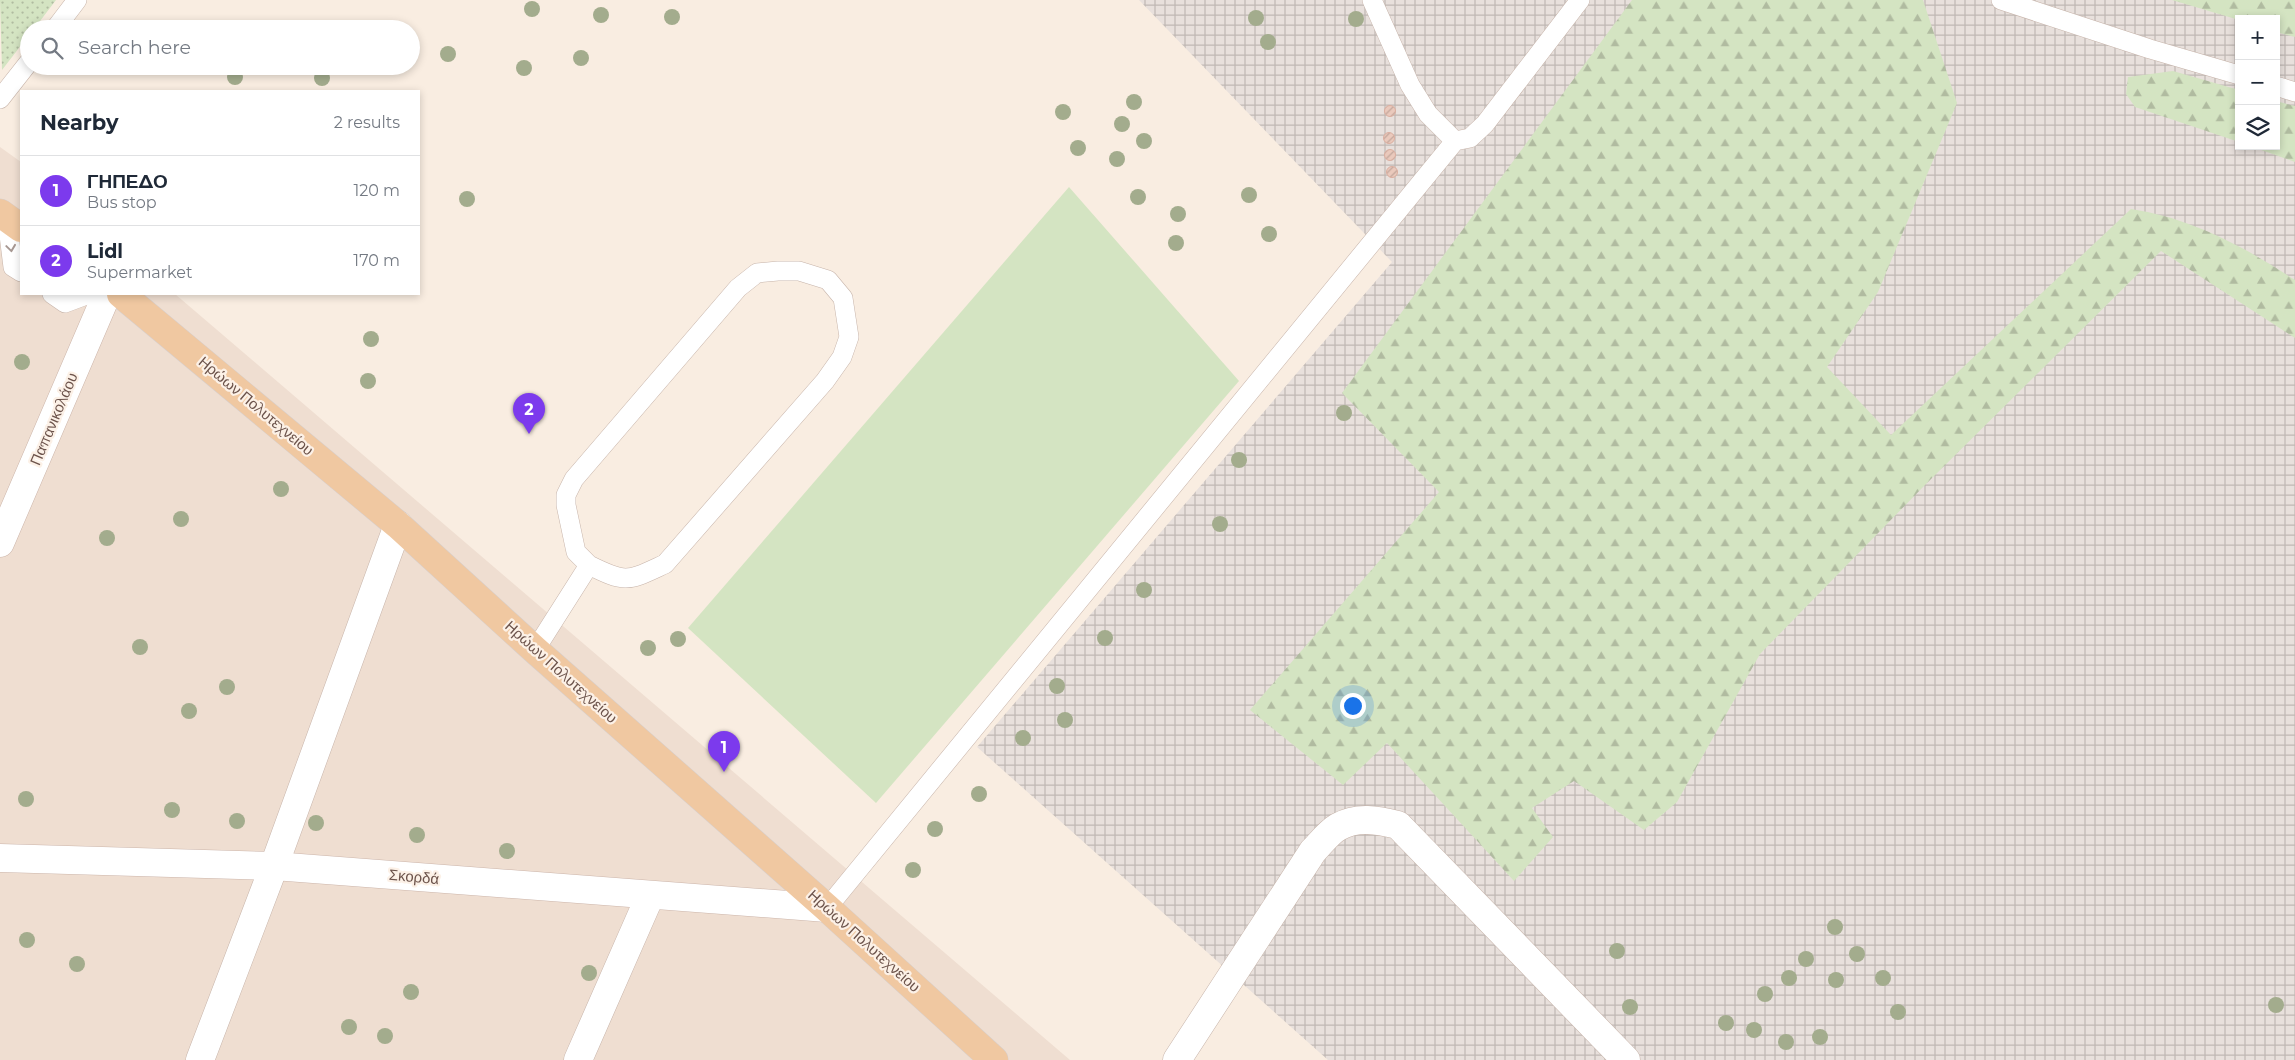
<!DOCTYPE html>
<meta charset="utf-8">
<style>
:root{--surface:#fff;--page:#f2f2f3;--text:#1f2937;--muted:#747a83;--line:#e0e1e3;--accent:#7c3aed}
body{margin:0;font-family:Montserrat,sans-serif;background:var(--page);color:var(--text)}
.controls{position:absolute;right:15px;top:15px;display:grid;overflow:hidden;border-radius:0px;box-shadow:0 2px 8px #0003}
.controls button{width:45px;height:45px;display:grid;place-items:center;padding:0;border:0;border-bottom:1px solid var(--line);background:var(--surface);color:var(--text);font:25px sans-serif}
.you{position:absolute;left:1352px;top:705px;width:18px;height:18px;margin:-12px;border:4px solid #fff;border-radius:50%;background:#1a73e8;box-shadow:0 0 0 8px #1a73e833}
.badge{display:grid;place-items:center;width:32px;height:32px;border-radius:50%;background:var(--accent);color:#fff;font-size:16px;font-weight:700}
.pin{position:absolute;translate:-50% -41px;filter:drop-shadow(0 1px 2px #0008)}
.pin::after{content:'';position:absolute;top:26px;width:18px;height:15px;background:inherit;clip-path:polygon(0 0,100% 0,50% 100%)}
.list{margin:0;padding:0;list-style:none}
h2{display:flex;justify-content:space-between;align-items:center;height:65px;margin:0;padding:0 20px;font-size:21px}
h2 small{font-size:16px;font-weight:400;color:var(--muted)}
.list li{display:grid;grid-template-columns:32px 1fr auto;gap:15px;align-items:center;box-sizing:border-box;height:70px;padding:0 20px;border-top:1px solid var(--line)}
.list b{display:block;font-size:19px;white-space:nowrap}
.list p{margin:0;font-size:16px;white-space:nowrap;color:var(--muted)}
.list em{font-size:16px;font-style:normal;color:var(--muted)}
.icon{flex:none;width:28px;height:28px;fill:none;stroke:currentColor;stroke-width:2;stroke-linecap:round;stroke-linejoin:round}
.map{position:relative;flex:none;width:2295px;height:1060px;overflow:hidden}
.search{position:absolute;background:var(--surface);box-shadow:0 2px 8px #0003;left:20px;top:20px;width:400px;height:55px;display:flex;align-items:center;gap:12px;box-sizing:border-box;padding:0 18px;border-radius:28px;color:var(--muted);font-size:19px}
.panel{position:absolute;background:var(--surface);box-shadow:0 2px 8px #0003;left:20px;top:90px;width:400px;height:205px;border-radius:0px}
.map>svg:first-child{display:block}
</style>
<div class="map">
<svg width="2295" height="1060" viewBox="0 0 2295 1060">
<defs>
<pattern id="industrial-grid" width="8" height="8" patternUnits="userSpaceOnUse" patternTransform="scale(1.25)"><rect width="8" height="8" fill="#e8e0dc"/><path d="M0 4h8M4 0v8" fill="none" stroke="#c0b8b4"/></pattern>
<pattern id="forest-firs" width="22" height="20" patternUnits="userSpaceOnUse" patternTransform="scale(1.25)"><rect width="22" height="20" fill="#d4e4c2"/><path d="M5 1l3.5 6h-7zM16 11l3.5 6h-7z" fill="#b0bba0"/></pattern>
<pattern id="park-dots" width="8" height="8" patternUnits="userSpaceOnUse" patternTransform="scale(1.25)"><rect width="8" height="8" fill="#d4e4c2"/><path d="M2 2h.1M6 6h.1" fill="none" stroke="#b0bba0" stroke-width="1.8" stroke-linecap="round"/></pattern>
<pattern id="building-hatch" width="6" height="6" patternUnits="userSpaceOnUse" patternTransform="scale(1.25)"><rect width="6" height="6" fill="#eac9bc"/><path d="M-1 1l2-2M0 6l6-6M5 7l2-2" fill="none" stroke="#c2a69b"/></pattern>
</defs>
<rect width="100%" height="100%" fill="#f9ede1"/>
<path fill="#efded1" d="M0 147 21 162V294H175L1070 1060H0Z"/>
<path fill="url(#industrial-grid)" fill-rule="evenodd" d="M1139 0H2295V1060H1328L977 747 1392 262ZM2239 19H2276V146H2239Z"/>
<path fill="#d4e4c2" d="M1069 187 1239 381 876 803 688 628Z"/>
<path fill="url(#forest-firs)" d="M1632 0H1923L1957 103 1878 292 1827 367 1891 435 2131 209C2191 218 2245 247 2295 280V338L2161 251 1926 484 1760 654 1677 802 1644 830 1574 781 1532 808 1553 837 1514 881 1387 743 1343 785 1250 710 1439 492 1342 393Z
M2172 0H2295V37L2276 32V19L2239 20Z
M2173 71 2239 90V142L2135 107 2126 94 2128 77Z
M2276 101 2295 106V162L2250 146H2276Z"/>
<path fill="url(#park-dots)" d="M0 0H56L34 29H29V35L2 70Z"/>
<path fill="url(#building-hatch)" stroke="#dbae9f" d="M1384.5 111a5.5 5.5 0 1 1 11 0a5.5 5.5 0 1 1-11 0Z
M1383.5 138a5.5 5.5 0 1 1 11 0a5.5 5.5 0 1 1-11 0Z
M1384.5 155a5.5 5.5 0 1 1 11 0a5.5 5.5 0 1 1-11 0Z
M1386.5 172a5.5 5.5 0 1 1 11 0a5.5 5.5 0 1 1-11 0Z"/>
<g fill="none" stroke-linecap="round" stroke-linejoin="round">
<g stroke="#c7b4aa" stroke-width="20">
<path id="lane" d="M1372 0 1410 85 1428 114 1455 141
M2001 0 2150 49 2239 75
M55 29 77 0
M2276 86 2295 92
M0 99 29 62
M7 219 13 267 21 272
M52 294 65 303 89 294
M535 650 589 565C627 584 628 581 665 564L825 381 842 357 849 337 843 298 828 280 799 271H778L757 273 738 288 574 479 566 495V505L576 552 589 565
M827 908 1455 141 1470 138 1485 124 1580 0"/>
</g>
<g stroke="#c7b4aa" stroke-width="29">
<path id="street" d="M200 1060 274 866 398 525
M578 1060 650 896
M1177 1060 1313 851C1320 844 1329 832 1338 827 1357 816 1378 820 1398 825L1626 1060"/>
</g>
<g stroke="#ccb5aa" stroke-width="29">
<path id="secondary" d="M0 543 107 294
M0 858 274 866 827 908"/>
</g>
<g stroke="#d6cfcd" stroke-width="29">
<path id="primary" d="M0 213 21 228
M121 294 398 525 535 650 827 908 994 1060"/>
</g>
<use href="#lane" stroke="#fff" stroke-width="19"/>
<use href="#street" stroke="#fff" stroke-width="28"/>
<use href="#secondary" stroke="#fff" stroke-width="28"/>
<use href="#primary" stroke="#f0c8a1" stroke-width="28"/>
</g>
<g fill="#a3ac8d">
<circle cx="532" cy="9" r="8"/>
<circle cx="601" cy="15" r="8"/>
<circle cx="672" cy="17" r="8"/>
<circle cx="1256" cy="18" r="8"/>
<circle cx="1356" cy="19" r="8"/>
<circle cx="1268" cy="42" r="8"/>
<circle cx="448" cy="54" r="8"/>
<circle cx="581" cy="58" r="8"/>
<circle cx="524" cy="68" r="8"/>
<circle cx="235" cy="77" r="8"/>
<circle cx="322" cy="78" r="8"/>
<circle cx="1134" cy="102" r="8"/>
<circle cx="1063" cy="112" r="8"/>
<circle cx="1122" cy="124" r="8"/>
<circle cx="1144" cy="141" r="8"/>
<circle cx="1078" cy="148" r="8"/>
<circle cx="1117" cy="159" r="8"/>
<circle cx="1249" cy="195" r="8"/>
<circle cx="1138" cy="197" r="8"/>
<circle cx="467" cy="199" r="8"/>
<circle cx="1178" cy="214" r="8"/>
<circle cx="1269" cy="234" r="8"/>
<circle cx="1176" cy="243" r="8"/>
<circle cx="371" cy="339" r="8"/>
<circle cx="22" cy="362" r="8"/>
<circle cx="368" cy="381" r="8"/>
<circle cx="1344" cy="413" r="8"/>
<circle cx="1239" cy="460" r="8"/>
<circle cx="281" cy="489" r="8"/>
<circle cx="181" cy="519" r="8"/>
<circle cx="1220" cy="524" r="8"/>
<circle cx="107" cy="538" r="8"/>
<circle cx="1144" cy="590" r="8"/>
<circle cx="1105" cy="638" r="8"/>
<circle cx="678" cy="639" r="8"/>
<circle cx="140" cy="647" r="8"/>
<circle cx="648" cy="648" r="8"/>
<circle cx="1057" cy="686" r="8"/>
<circle cx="227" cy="687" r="8"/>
<circle cx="189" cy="711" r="8"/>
<circle cx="1065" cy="720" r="8"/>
<circle cx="1023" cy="738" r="8"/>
<circle cx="979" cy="794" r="8"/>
<circle cx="26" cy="799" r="8"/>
<circle cx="172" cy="810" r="8"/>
<circle cx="237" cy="821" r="8"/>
<circle cx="316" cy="823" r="8"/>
<circle cx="935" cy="829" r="8"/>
<circle cx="417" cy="835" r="8"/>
<circle cx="507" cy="851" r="8"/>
<circle cx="913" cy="870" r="8"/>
<circle cx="1835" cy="927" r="8"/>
<circle cx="27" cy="940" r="8"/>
<circle cx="1617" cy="951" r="8"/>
<circle cx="1857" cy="954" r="8"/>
<circle cx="1806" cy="959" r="8"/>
<circle cx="77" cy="964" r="8"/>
<circle cx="589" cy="973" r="8"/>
<circle cx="1789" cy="978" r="8"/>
<circle cx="1883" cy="978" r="8"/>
<circle cx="1836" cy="980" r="8"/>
<circle cx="411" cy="992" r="8"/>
<circle cx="1765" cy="994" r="8"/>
<circle cx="2276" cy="1005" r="8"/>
<circle cx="1630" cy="1007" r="8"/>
<circle cx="1898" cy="1012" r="8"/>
<circle cx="1726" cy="1023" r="8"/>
<circle cx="349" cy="1027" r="8"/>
<circle cx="1754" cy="1030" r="8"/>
<circle cx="385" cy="1036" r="8"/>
<circle cx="1820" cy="1037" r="8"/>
<circle cx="1786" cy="1042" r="8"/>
</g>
<defs><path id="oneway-chevron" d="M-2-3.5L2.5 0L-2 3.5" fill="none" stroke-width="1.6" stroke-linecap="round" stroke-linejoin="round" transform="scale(1.25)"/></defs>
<use stroke="#a79893" href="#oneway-chevron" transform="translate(11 248) rotate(82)"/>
<g text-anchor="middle" stroke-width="4.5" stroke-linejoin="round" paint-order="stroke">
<g font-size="15" fill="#6c534b" stroke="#fcf1e7">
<text transform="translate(256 406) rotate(40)" y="5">Ηρώων Πολυτεχνείου</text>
<text transform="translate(54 419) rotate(-67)" y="5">Παπανικολάου</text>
<text transform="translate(561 672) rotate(42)" y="5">Ηρώων Πολυτεχνείου</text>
<text transform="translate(414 877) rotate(5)" y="5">Σκορδά</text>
<text transform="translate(864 941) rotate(42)" y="5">Ηρώων Πολυτεχνείου</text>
</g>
</g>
</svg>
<div class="controls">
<button>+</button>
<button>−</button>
<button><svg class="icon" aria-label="layers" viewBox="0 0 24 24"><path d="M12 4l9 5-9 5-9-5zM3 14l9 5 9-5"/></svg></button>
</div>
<div class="you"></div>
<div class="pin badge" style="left:724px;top:772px">1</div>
<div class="pin badge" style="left:529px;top:434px">2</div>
<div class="search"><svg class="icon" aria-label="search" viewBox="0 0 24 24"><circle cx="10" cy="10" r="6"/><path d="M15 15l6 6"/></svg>Search here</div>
<section class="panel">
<h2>Nearby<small>2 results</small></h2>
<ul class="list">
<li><span class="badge">1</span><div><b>ΓΗΠΕΔΟ</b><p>Bus stop</p></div><em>120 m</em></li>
<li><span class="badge">2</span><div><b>Lidl</b><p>Supermarket</p></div><em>170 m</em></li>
</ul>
</section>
</div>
